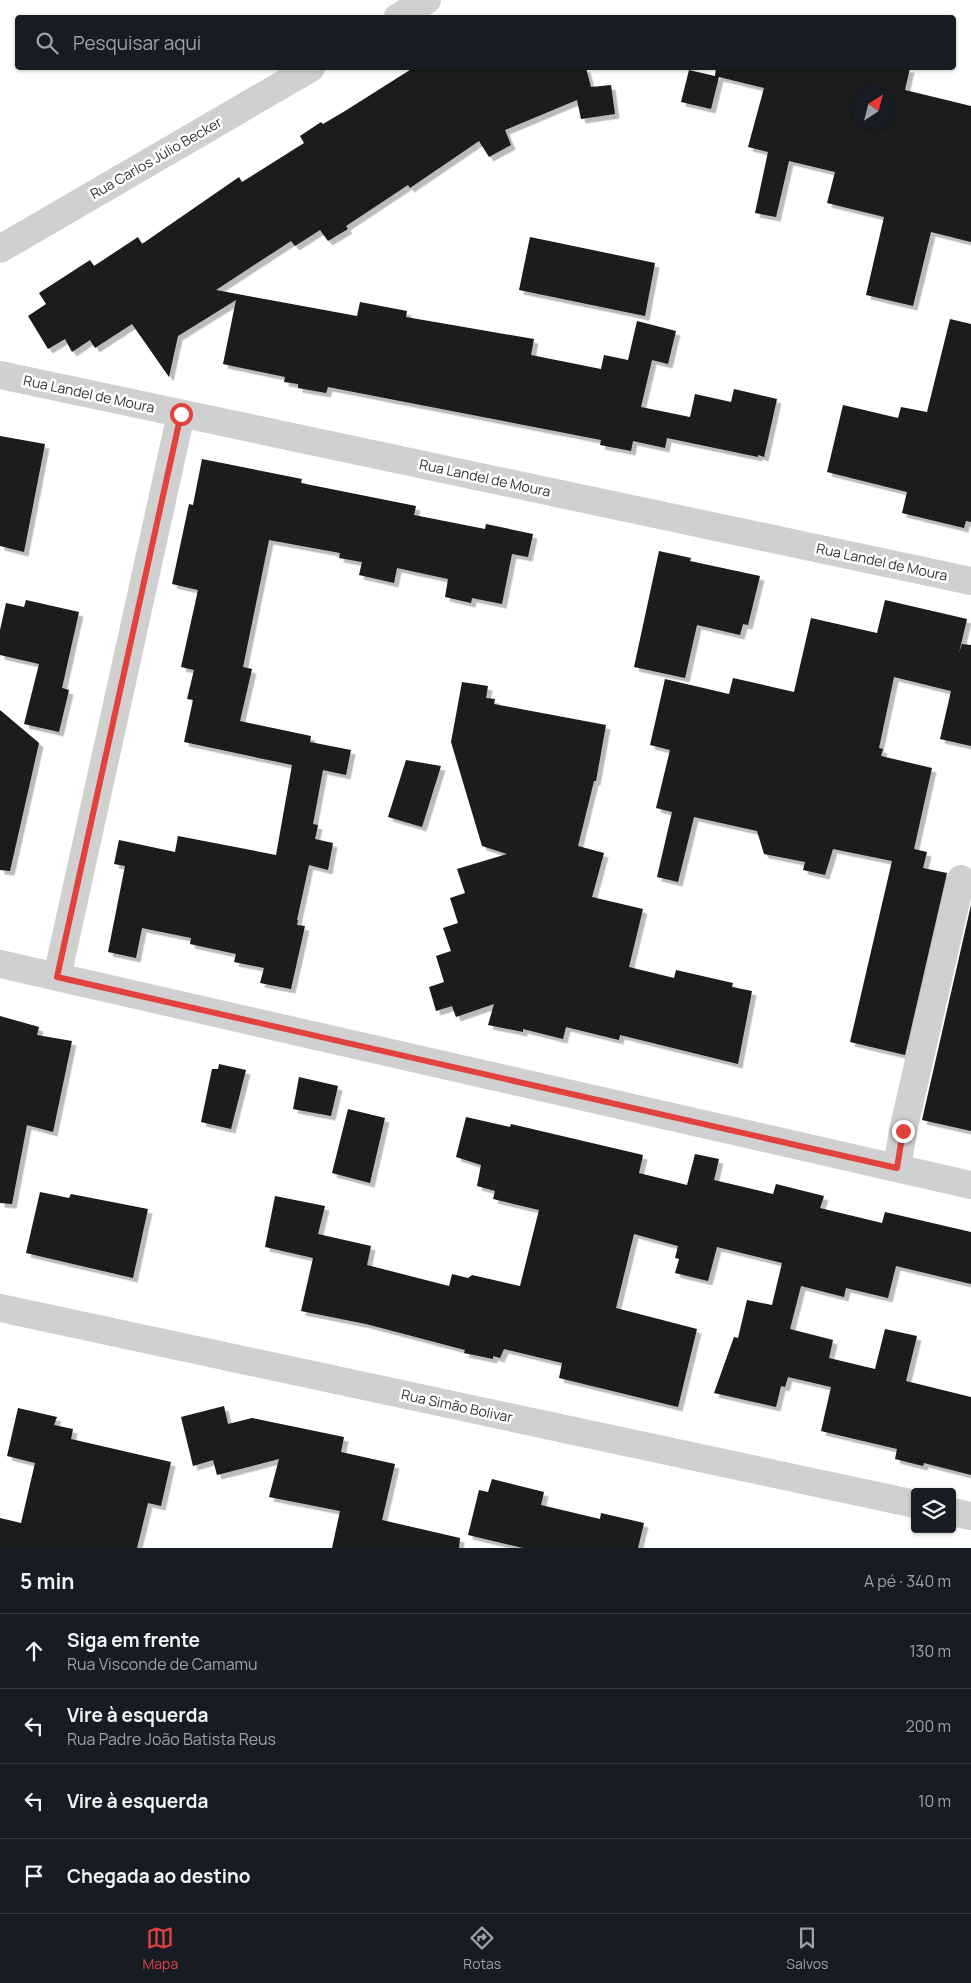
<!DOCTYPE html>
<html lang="pt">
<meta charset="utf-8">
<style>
:root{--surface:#171b24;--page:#20242c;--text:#f1f3f6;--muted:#9ea1a6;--line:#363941;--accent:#e1423d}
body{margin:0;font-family:Manrope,sans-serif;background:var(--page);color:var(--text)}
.controls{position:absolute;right:15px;bottom:15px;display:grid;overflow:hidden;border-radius:5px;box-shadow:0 1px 4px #0004}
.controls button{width:45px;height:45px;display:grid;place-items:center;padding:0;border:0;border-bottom:1px solid var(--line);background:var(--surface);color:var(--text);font:25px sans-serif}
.compass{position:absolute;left:851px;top:85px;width:45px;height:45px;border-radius:50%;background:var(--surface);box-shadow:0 1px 4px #0004;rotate:36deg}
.stop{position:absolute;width:15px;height:15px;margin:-11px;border:4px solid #e1423d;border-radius:50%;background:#fff}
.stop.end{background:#e1423d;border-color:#fff;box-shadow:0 1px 5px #0008}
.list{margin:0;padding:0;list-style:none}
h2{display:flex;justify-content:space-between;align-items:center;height:65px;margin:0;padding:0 20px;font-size:21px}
h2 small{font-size:16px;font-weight:400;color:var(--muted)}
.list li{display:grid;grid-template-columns:32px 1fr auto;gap:15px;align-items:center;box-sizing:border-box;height:75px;padding:0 20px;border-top:1px solid var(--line)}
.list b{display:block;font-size:19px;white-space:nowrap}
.list p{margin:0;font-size:16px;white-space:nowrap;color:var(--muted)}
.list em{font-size:16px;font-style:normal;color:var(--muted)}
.icon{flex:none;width:28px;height:28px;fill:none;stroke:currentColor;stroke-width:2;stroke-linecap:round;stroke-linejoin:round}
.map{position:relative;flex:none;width:971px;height:1548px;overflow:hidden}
.search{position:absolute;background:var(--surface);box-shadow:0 1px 4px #0004;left:15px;right:15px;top:15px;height:55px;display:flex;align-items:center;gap:12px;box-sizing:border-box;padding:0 18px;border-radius:5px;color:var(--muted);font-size:19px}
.sheet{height:365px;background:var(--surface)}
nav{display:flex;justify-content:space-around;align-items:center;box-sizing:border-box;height:70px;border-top:1px solid var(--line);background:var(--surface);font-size:14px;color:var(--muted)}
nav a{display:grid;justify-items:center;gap:2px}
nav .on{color:var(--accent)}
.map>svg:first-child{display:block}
</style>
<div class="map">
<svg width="971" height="1548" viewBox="0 0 971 1548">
<defs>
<filter id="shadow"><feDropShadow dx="4.5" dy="4.5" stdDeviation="0" flood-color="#0004"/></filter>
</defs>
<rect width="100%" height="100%" fill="#fff"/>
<path fill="#1a1a1a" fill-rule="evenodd" filter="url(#shadow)" d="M413 68H586L591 87 611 85 615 114 581 119 577 100 505 130 511 145 489 157 479 141 410 188 408 185 346 226 348 229 328 241 320 230 295 246 291 241 216 290 357 316 360 302 407 311 406 317 534 339 531 355 601 369 604 355 628 360 637 321 676 331 668 364 652 360 641 407 690 417 695 394 731 402 734 389 777 399 764 457 758 455V457L667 438 665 448 633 441 631 451 600 445 601 440 400 401 328 387 326 393 298 388V384L284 382 285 377 223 364 236 300 178 336 169 377 132 324 95 348 90 340 72 352 65 339 48 349 28 316 46 304 39 293 90 260 94 266 138 237 142 244 239 177 242 182 304 143 300 136 321 122 323 124 345 111Z
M716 68H910L905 90 971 106V242L931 232 913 306 866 295 884 217 827 203 835 172 789 161 776 217 755 213 768 152 748 147 764 88 719 77 711 109 681 102 689 70 715 76ZM858 92H888V122H858Z
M530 237 655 263 645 316 519 290Z
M950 319 971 324V522L966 521 964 528 902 513 907 492 827 472 843 405 898 418 901 407 927 412Z
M0 436 45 444 24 552 0 546Z
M202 459 302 479 301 483 416 506 414 515 485 529 486 524 533 534 528 557 512 554 502 604 472 598 471 603 445 597 448 579 397 568 394 583 359 575 362 562 339 558 340 553 269 540 243 667 252 669 240 721 311 736 310 742 351 750 346 775 323 770 313 824 318 825 315 839 333 843 328 870 309 865 297 920H298L297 925 305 926 291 989 260 983 264 968 234 962 236 954 190 944 191 938 142 928 136 958 108 952 125 866 114 864 119 840 175 852 178 836 276 855 292 765 184 742 193 700 187 699 194 670 181 667 198 590 172 584 189 504 193 505Z
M659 551 691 558 690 561 760 576 748 625 743 624 740 635 697 625 685 678 634 667Z
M26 600 79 612 62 688 69 690 59 732 24 724 39 664 0 655V630L6 603 24 607Z
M885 600 967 619 959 653 962 644 971 645V746L940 739 951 691 894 677 879 748 883 749 881 756 932 768 914 849 927 852 923 868 947 873 905 1055 850 1042 892 861 833 849 825 875 803 870 805 862 764 854 757 831 694 817 678 882 657 877 672 812 656 808 670 750 650 745 665 679 729 694 733 678 794 692 811 618 877 633Z
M462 682 488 686 486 698 495 699 494 704 606 725 596 781H594L578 846 604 853 592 897 643 909 629 967 674 978 676 970 733 983 732 987 752 991 738 1064 620 1035 619 1040 566 1027 563 1039 523 1029V1032L488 1025 494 1004 456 1017 452 1006 436 1011 429 987 444 982 436 956 451 951 443 928 458 923 450 898 465 893 457 869 507 854 482 846 451 742Z
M0 710 39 743 10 871 0 870Z
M406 760 441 766 422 827 388 817Z
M971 905V1131L922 1120Z
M0 1016 39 1027 37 1035 72 1041 53 1132 27 1125 12 1204 0 1203Z
M219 1064 246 1070 231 1129 201 1122 212 1069H218Z
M299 1077 338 1086 331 1116 293 1109Z
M348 1109 385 1118 370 1183 332 1173Z
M466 1117 510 1127 511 1124 643 1155 639 1173 687 1185 695 1154 719 1159 714 1180 773 1194 776 1184 824 1196 820 1208 882 1223 885 1212 971 1232V1284L896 1266 888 1298 846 1288 844 1297 801 1286 790 1329 833 1340 829 1358 875 1369 885 1329 917 1336 906 1381 971 1397V1475L924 1463 923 1466 895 1459 897 1449 821 1431 831 1387 788 1377 785 1387 781 1386 776 1407 714 1393 734 1337 738 1338 747 1300 772 1305 782 1263 717 1247 708 1281 675 1273 679 1259 675 1258 678 1246 634 1234 616 1308 697 1329 678 1407 559 1378 562 1363 504 1349 500 1358 493 1356V1359L464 1353 465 1350 366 1324 301 1311 313 1258 265 1247 275 1196 325 1206 318 1234 371 1246 367 1265 449 1286 452 1274 468 1278 472 1275 520 1286 539 1210 493 1199 495 1191 477 1186 481 1165 456 1157Z
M40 1192 69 1198 71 1194 148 1209 133 1278 26 1253Z
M224 1406 228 1424 252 1418 344 1437 341 1452 395 1464 382 1520 460 1538 459 1548H332L340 1511 269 1497 279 1459 217 1475 213 1460 193 1466 181 1417Z
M18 1408 57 1417 54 1425 73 1429 71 1439 171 1462 161 1506 148 1503 137 1548H0V1518L21 1523 35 1463 7 1456Z
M492 1479 544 1492 541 1505 600 1519 601 1513 644 1523 638 1548H523L468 1535 479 1490 488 1492Z"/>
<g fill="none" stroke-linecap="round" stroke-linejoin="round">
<path stroke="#d0d0d0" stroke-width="28" d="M397 18 427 0
M0 249 311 68
M0 375 971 581
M0 964 971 1185
M57 977 181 414
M897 1168 903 1131 961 879
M0 1308 915 1504
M952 1512 971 1516"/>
</g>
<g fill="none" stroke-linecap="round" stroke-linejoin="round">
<path stroke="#e1423d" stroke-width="6" d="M181 414 57 977 897 1168 903 1131"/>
</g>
<g text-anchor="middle" stroke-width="5" stroke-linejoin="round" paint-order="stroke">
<g font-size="14" fill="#333" stroke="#fff">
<text transform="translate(156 158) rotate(-30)" y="5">Rua Carlos Júlio Becker</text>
<text transform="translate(89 394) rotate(12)" y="5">Rua Landel de Moura</text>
<text transform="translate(485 478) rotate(12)" y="5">Rua Landel de Moura</text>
<text transform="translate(882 562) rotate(12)" y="5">Rua Landel de Moura</text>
<text transform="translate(457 1406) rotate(12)" y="5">Rua Simão Bolivar</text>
</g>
</g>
</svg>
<div class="controls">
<button><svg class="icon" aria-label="layers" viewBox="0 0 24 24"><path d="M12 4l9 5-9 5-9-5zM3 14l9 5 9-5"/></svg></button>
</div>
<svg class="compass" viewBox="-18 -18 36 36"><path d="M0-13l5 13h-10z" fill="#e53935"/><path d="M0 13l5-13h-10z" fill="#9ea1a6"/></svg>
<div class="stop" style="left:181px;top:414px"></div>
<div class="stop end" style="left:903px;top:1131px"></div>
<div class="search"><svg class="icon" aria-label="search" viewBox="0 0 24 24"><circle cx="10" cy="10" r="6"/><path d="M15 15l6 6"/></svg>Pesquisar aqui</div>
</div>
<section class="sheet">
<h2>5 min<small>A pé · 340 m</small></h2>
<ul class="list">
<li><svg class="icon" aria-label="ahead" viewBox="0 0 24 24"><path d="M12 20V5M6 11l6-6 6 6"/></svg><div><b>Siga em frente</b><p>Rua Visconde de Camamu</p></div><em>130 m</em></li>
<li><svg class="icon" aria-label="left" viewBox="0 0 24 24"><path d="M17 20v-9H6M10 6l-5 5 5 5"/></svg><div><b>Vire à esquerda</b><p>Rua Padre João Batista Reus</p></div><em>200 m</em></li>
<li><svg class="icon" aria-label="left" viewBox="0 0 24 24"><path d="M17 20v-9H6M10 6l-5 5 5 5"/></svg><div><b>Vire à esquerda</b></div><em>10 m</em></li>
<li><svg class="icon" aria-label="arrive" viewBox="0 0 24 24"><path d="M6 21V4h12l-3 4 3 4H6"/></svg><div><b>Chegada ao destino</b></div></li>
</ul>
</section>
<nav>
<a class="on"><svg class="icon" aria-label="map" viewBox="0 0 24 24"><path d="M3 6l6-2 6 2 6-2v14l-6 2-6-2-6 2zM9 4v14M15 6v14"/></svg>Mapa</a>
<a><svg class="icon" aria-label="directions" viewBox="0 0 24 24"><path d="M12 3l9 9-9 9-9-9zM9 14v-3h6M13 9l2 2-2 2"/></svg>Rotas</a>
<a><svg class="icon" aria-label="saved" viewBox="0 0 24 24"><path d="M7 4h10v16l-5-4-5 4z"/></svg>Salvos</a>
</nav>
